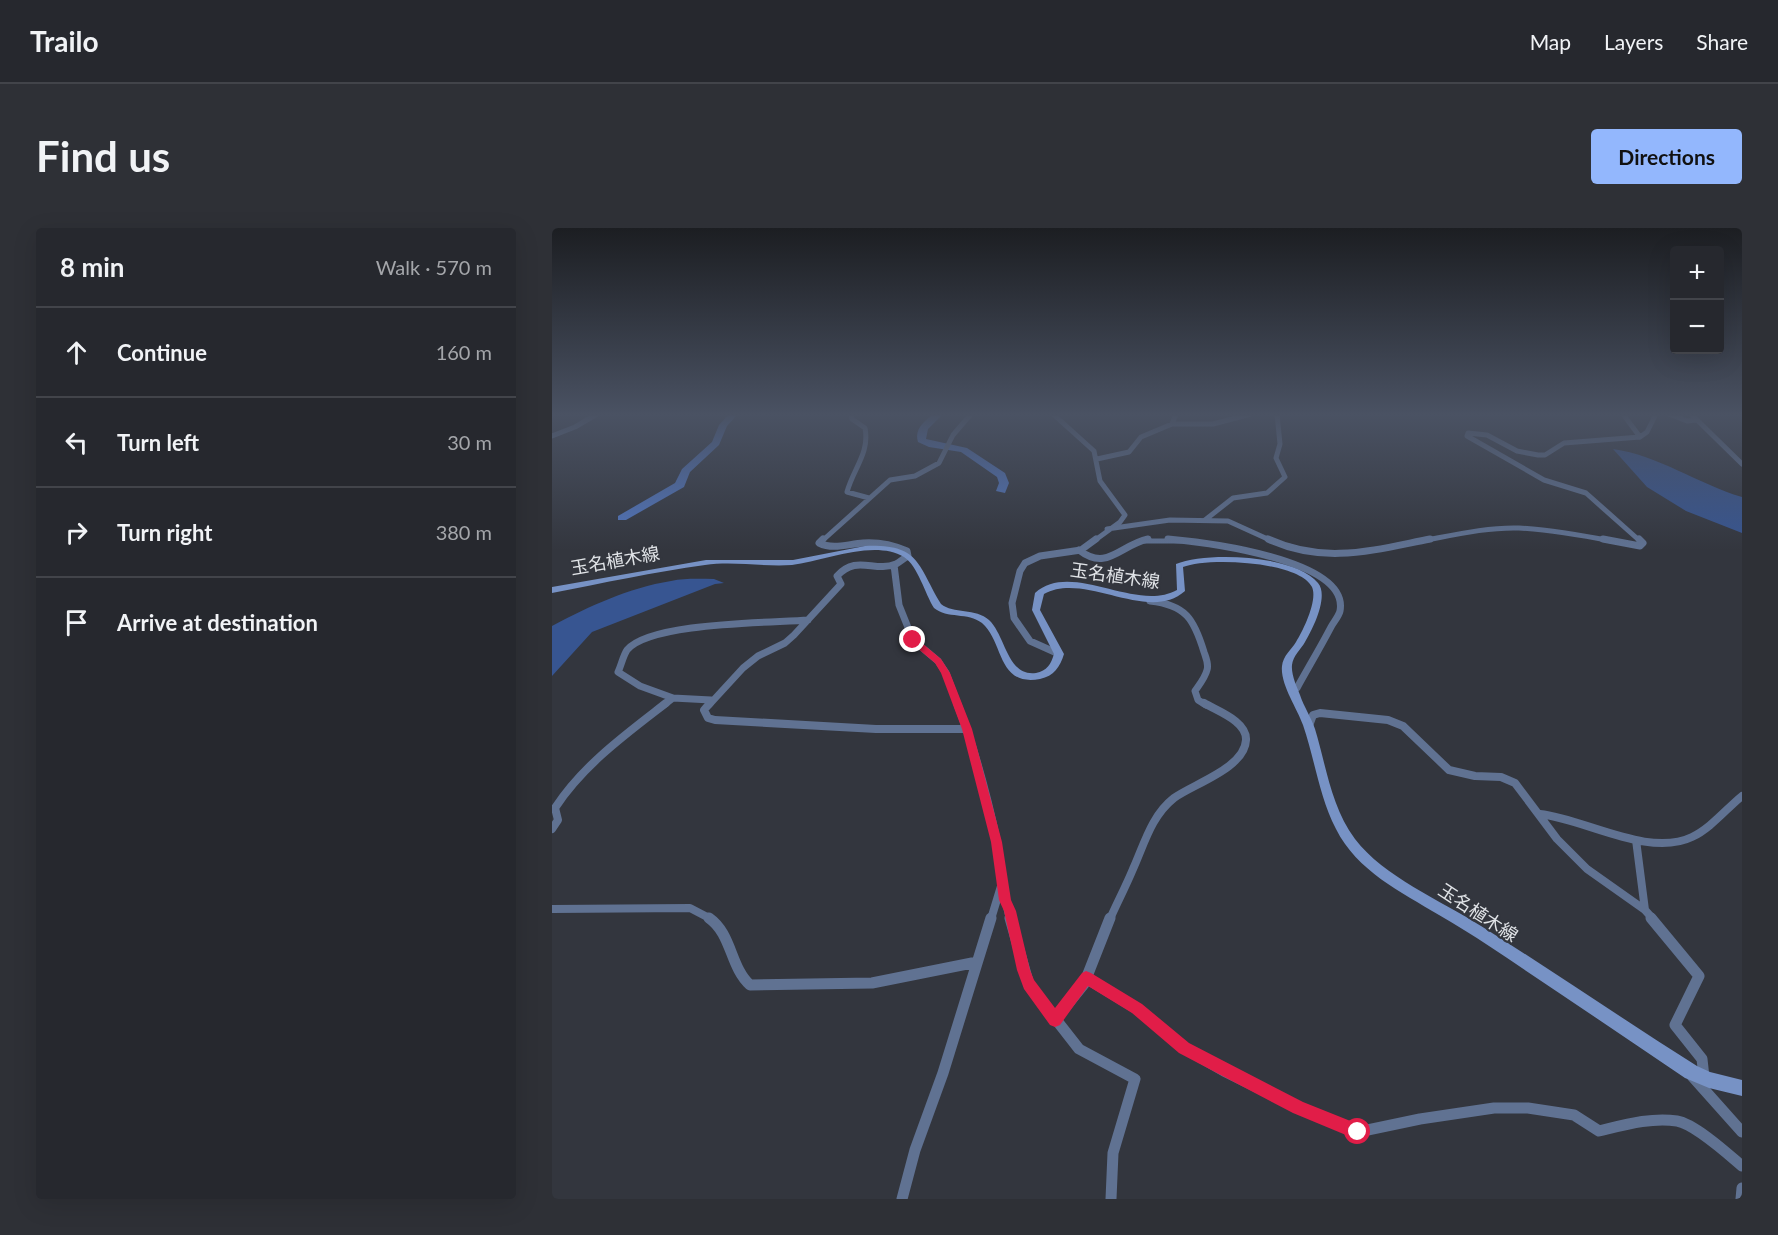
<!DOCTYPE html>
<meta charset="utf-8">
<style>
:root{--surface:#26282e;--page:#2e3036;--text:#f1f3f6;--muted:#a4a6aa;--line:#42444a;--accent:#93b7fd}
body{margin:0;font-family:Lato,"Noto Sans JP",sans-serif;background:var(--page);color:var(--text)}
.controls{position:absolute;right:18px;top:18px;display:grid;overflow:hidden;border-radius:6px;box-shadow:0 6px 24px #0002}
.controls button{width:54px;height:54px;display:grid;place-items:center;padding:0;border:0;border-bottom:2px solid var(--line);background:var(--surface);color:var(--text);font:30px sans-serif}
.stop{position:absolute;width:18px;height:18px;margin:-14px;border:4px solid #e11d48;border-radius:50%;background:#fff}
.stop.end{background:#e11d48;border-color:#fff;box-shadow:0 2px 6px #0008}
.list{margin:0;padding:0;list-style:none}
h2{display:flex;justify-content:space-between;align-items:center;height:78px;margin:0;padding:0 24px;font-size:26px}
h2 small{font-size:20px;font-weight:400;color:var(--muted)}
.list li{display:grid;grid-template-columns:39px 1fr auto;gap:18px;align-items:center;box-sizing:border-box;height:90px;padding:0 24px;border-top:2px solid var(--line)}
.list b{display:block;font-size:22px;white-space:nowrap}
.list em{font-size:20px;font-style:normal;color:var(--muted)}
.icon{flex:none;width:33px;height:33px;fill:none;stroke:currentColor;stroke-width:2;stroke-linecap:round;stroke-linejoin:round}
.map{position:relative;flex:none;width:1190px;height:971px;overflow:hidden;border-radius:6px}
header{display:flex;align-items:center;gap:36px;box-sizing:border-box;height:84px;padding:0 30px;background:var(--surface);border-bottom:2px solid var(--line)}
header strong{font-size:28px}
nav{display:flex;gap:33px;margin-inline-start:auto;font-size:21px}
.intro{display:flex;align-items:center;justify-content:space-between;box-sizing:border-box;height:144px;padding:0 36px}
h1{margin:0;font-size:42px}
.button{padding:15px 27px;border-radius:6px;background:var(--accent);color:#111;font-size:21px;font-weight:700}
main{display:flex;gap:36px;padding:0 36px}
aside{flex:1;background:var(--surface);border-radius:6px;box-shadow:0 6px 24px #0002}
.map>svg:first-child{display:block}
</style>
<header>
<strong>Trailo</strong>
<nav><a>Map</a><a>Layers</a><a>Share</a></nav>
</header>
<div class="intro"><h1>Find us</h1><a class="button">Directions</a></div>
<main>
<aside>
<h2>8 min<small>Walk · 570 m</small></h2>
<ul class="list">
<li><svg class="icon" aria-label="ahead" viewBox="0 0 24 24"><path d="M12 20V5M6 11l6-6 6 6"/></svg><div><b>Continue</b></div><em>160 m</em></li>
<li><svg class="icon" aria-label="left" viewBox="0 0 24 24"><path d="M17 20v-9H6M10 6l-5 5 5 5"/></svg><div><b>Turn left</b></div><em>30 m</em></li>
<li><svg class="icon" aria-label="right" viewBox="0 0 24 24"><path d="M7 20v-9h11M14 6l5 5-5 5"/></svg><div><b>Turn right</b></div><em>380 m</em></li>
<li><svg class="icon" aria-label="arrive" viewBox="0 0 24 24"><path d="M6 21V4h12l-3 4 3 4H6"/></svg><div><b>Arrive at destination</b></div></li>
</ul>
</aside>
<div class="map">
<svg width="1190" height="971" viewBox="0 0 1190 971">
<rect width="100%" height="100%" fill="#33363e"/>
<path fill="#375591" d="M1061 221C1106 227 1146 256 1190 269V305L1134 283 1095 259Z
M162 351 172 355 163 356 40 404 0 448V398C38 378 76 360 119 353 133 350 148 351 162 351Z"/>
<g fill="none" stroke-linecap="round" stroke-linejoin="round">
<path fill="#5176c0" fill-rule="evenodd" d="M177 186H186L175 198 167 217 138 244 132 259 74 292H66V288L123 255 130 241 160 214 167 197Z
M381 186H391L376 201 374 211 415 220 453 245 457 255 453 265 444 263 447 255 445 249 409 224 377 219 366 214C362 201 372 194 381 186Z"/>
<path stroke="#607292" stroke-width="5" d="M299 186 300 191 313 200C318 225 301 241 295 264L317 270
M501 186 542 223 548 253 573 287 568 294 542 313
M1071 186 1088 209
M1117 186 1135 193 1144 192
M1139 186 1190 236
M620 196 624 186
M0 208 23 199 45 186
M545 231 577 224 589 209 620 196H661L699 186
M653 292 681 270 715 265 733 249 724 230 728 216 725 186
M555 301 618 292 676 293 720 313
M270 313 338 252 363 248 387 235 401 207 419 186
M589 313H632
M870 313C902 307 935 299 967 300 998 302 1028 307 1059 313
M1088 313 1034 265 992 252 915 208 916 205 935 207 965 223 986 227H993L1012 215 1088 209 1095 204 1104 186"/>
<path stroke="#607292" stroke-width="7" d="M616 311C650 314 798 331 788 383 787 388 781 395 779 399 768 420 756 440 745 460L741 463
M716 311C773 337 821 322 878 311
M1051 311 1088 318 1091 315 1087 311
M527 322C555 344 568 317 596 311
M342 337 347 377 361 412 386 433 394 445 406 477
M598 373C634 377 642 391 652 424 654 430 657 436 655 442 653 450 647 457 643 463L646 472 654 477
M507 426 478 413 462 390 460 375 468 343 473 335 488 328 529 322 544 311
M121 470 88 458 66 444C69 438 71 428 75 422 98 394 219 395 256 392
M112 477 121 470 159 472
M157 477 191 440 206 428 233 415 242 407 289 356 285 348C305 326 322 345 344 336 348 334 352 330 356 328L355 323C341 317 326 314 311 315 296 316 281 322 267 315L271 311"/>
<path stroke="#607292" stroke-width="8" d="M158 475 152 482 156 490 163 492 324 501H415
M405 475C422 519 435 567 445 614 450 640 451 666 458 691
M757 498 761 487 768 485 836 492 851 498 897 542 923 548 949 549 963 555 1005 611 1035 641 1093 682 1084 612
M988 586C1033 591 1097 630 1140 609 1159 600 1174 581 1190 568
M0 601 6 592 3 580C31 537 74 506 114 475
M0 681 138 680 159 691
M1093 682 1101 691
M439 691 450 655
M558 691C565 675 574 658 581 641 592 617 599 588 622 570 641 556 693 540 694 512 695 493 665 483 652 475"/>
<path stroke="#607292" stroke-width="11" d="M157 690C180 706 178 739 198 757L320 755 425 734
M458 690 477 757 527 821 583 851 561 925 559 971
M1099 690 1147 748 1123 797 1150 831 1152 849
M534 750 585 781 632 820 672 843 747 880 806 904 868 891 942 880H976L1022 887 1047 903C1072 897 1099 889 1125 893 1143 896 1176 926 1190 938
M503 792 532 756 558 690
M1140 848 1190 904
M350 971 363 922 391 845 439 690
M1189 971 1190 960"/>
<path fill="#7792c5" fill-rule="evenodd" d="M313 318C368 316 365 336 389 376 401 386 424 380 437 392 454 408 455 449 484 445 495 443 499 436 502 426L480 382 483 365C520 332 583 385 625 362L624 336C655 323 744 327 766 355 777 368 761 401 753 414 749 421 741 428 740 437 739 447 745 459 748 467 752 479 759 489 763 501 774 537 779 579 803 611 832 649 888 672 929 698 1001 743 1072 792 1145 838L1158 844 1190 852V868L1157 860 1133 850C1068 806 1003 762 937 718 921 707 904 697 887 687 849 664 805 643 784 601 767 568 763 532 751 497 745 480 728 456 730 438 731 428 739 422 744 414 751 403 766 372 760 359 747 333 655 329 631 339L633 363C596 396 533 343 492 366L488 382 512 426C508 439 502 448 488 451 445 459 452 414 430 395 416 384 395 391 382 380 373 366 366 338 352 329 322 311 272 333 240 337 211 339 182 333 153 337 102 344 51 355 0 365V359L154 332H241Z"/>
</g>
<linearGradient id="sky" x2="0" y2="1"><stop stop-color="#1c1e22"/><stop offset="0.58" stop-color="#4a5263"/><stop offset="1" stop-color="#4a5263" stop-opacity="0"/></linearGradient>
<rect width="1190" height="322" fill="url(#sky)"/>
<path fill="#e11d48" d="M358 410H364L389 431 398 445 420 501 450 614 459 672 464 683 478 742 482 752 503 780 530 745 534 743 539 745 590 776 637 815 751 874 811 898 813 904 811 909 806 912 741 885 627 825 580 785 536 758 508 797 503 799 498 797 472 761 465 742 452 683 447 672 439 614 410 501 389 445 383 435 358 414Z"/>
<g text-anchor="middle" stroke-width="4.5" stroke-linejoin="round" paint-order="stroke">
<g font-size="18" fill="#e1e4e8" stroke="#33363e">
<text transform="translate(63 333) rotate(-10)" y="6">玉名植木線</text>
<text transform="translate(563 348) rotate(8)" y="6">玉名植木線</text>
<text transform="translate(926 685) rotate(33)" y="6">玉名植木線</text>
</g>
</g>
</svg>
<div class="controls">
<button>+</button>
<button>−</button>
</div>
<div class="stop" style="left:806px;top:904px"></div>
<div class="stop end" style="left:361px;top:412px"></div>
</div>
</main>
